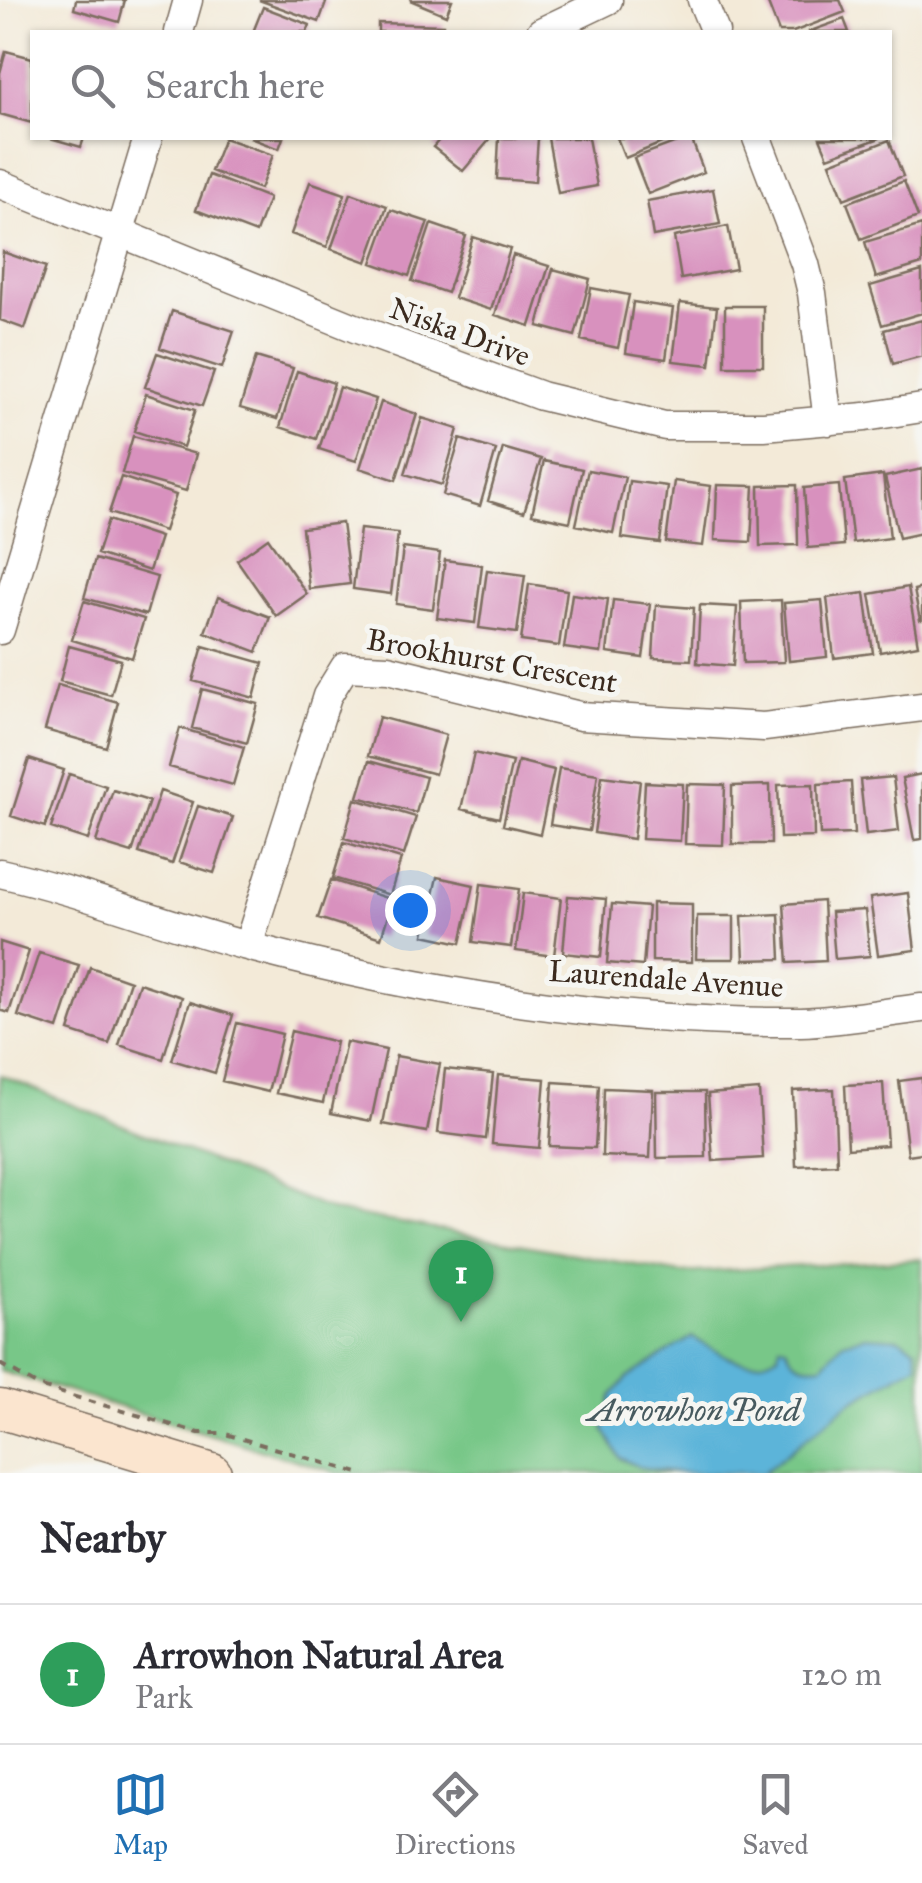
<!DOCTYPE html>
<style>
:root{--surface:#fff;--page:#f2f2f3;--text:#2b2b33;--muted:#7c7c81;--line:#e1e1e2;--accent:#1f6fb2}
body{margin:0;font-family:"IM FELL Great Primer",serif;background:var(--page);color:var(--text)}
.you{position:absolute;left:410px;top:910px;width:35px;height:35px;margin:-25px;border:8px solid #fff;border-radius:50%;background:#1a73e8;box-shadow:0 0 0 15px #1a73e833}
.badge{display:grid;place-items:center;width:65px;height:65px;border-radius:50%;background:var(--accent);color:#fff;font-size:32px;font-weight:700}
.pin{position:absolute;translate:-50% -82px;filter:drop-shadow(0 2px 5px #0008)}
.pin::after{content:'';position:absolute;top:52px;width:35px;height:30px;background:inherit;clip-path:polygon(0 0,100% 0,50% 100%)}
.list{margin:0;padding:0;list-style:none}
h2{display:flex;justify-content:space-between;align-items:center;height:130px;margin:0;padding:0 40px;font-size:42px}
h2 small{font-size:32px;font-weight:400;color:var(--muted)}
.list li{display:grid;grid-template-columns:65px 1fr auto;gap:30px;align-items:center;box-sizing:border-box;height:140px;padding:0 40px;border-top:2px solid var(--line)}
.list b{display:block;font-size:38px;white-space:nowrap}
.list p{margin:0;font-size:32px;white-space:nowrap;color:var(--muted)}
.list em{font-size:32px;font-style:normal;color:var(--muted)}
.icon{flex:none;width:55px;height:55px;fill:none;stroke:currentColor;stroke-width:2;stroke-linecap:round;stroke-linejoin:round}
.map{position:relative;flex:none;width:922px;height:1473px;overflow:hidden}
.search{position:absolute;background:var(--surface);box-shadow:0 2px 8px #0004;left:30px;right:30px;top:30px;height:110px;display:flex;align-items:center;gap:25px;box-sizing:border-box;padding:0 35px;border-radius:0px;color:var(--muted);font-size:38px}
.sheet{height:270px;background:var(--surface)}
nav{display:flex;justify-content:space-around;align-items:center;box-sizing:border-box;height:140px;border-top:2px solid var(--line);background:var(--surface);font-size:28px;color:var(--muted)}
nav a{display:grid;justify-items:center;gap:5px}
nav .on{color:var(--accent)}
.map>svg:first-child{display:block}
</style>
<div class="map">
<svg width="922" height="1473" viewBox="0 0 922 1473">
<rect width="100%" height="100%" fill="#f6f6f2"/>
<filter id="ink" filterUnits="userSpaceOnUse"><feTurbulence type="fractalNoise" baseFrequency=".01" numOctaves="2"/><feDisplacementMap in="SourceGraphic" scale="20" xChannelSelector="R" yChannelSelector="G"/><feConvolveMatrix kernelMatrix="1 2 1 2 8 2 1 2 1" color-interpolation-filters="sRGB"/></filter>
<filter id="wash" filterUnits="userSpaceOnUse"><feTurbulence type="fractalNoise" baseFrequency=".0048" numOctaves="4" result="noise"/><feDisplacementMap in="SourceGraphic" scale="40" xChannelSelector="R" yChannelSelector="G"/><feGaussianBlur stdDeviation="2.25" result="paint"/><feColorMatrix in="noise" values="0 0 0 0 0 0 0 0 0 0 0 0 0 0 0 0 0 1.4 0 .05"/><feComposite in="paint" operator="in"/></filter>
<g filter="url(#wash)">
<rect width="100%" height="100%" fill="#f3ead8"/>
<path fill="#78c788" stroke="#5a7853" stroke-width="2.5" d="M0 1075 333 1211 681 1273 922 1259V1473H338L0 1371Z"/>
<path fill="#5cb4d9" stroke="#4c6f7c" stroke-width="2.5" d="M866 1336 899 1338 916 1348 918 1364 849 1403 763 1473H681L639 1467 620 1458 604 1429 612 1396 627 1378 692 1337C719 1353 747 1374 778 1354L780 1345 786 1346C792 1364 804 1367 822 1365L843 1342Z"/>
<g id="blocks">
<path fill="#d891be" d="M76 0H125L119 22 74 9Z
M259 0H327L319 22Z
M410 0H452L446 15Z
M840 0 845 12 793 32H779L767 1Z
M263 7 310 25 307 32H253Z
M844 19 849 32H808Z
M378 23 443 25V32H378Z
M6 51 32 58V123L0 114V73Z
M50 138H84L81 147Z
M224 138 273 155 260 189 211 171Z
M250 138H283L279 149Z
M441 138H491L463 171 433 147Z
M499 138H538L535 182 497 179Z
M548 138H588L597 186 558 193Z
M617 138H674L625 158Z
M687 138H691L704 172 648 194 634 158Z
M820 138H880L828 157Z
M889 140 903 176 844 199 830 163Z
M209 175 269 198 256 233 196 210Z
M904 181 918 217 861 239 847 203Z
M310 182 345 194 327 247 291 234Z
M713 189 720 224 653 236 647 201Z
M351 193 387 206 367 262 331 249Z
M391 210 428 222 409 276 372 263Z
M431 224 466 236 447 293 412 281Z
M922 225V264L876 278 865 242Z
M728 226 736 269 681 279 674 237Z
M473 237 510 249 491 310 454 298Z
M3 252 46 267 25 329 0 320Z
M513 255 549 266 530 326 495 315Z
M553 269 590 279 575 336 538 326Z
M922 271V313L882 325 870 286Z
M591 288 629 295 618 348 581 340Z
M633 302 673 308 666 359 626 353Z
M680 303 717 307 710 365 673 361Z
M725 306H763V366H725Z
M172 311 234 331 222 368 160 348Z
M922 320V356L893 364 884 330Z
M157 353 214 372 202 406 145 387Z
M256 357 293 368 277 419 240 408Z
M297 371 334 383 316 439 280 427Z
M339 387 376 399 356 461 319 449Z
M146 394 195 410 183 447 134 431Z
M381 402 417 414 396 480 360 468Z
M422 418 458 429 442 485 405 474Z
M133 436 196 454 186 491 122 473Z
M460 439 496 450 480 506 443 495Z
M503 448 541 459 524 512 488 501Z
M544 461 582 469 570 522 532 514Z
M922 469V533L899 538 885 477Z
M588 470 625 477 613 533 576 525Z
M883 475 890 538 853 543 845 480Z
M121 477 176 495 164 531 109 513Z
M629 481 667 486 660 543 622 538Z
M674 481 711 486 703 546 666 542Z
M717 485 754 486 751 542 715 540Z
M797 485 798 545 760 546 759 486Z
M839 485 844 545 808 548 804 488Z
M108 520 160 537 149 571 97 554Z
M342 523 350 584 309 589 302 528Z
M360 529 398 533 391 594 353 589Z
M268 538 307 594 276 616 237 560Z
M403 548 440 553 433 609 396 604Z
M95 559 157 577 146 615 84 598Z
M445 560 482 565 475 623 437 618Z
M487 570 525 575 517 633 479 628Z
M529 584 567 590 559 646 521 641Z
M908 587 918 645 880 652 870 594Z
M922 588V620H920L914 590Z
M865 593 873 653 834 658 827 598Z
M572 594 608 599 601 653 564 648Z
M218 597 270 617 257 652 205 632Z
M613 600 650 604 643 658 607 653Z
M781 600 784 662 743 663 741 602Z
M822 600 827 657 789 661 784 603Z
M84 601 144 619 132 658 72 640Z
M656 605 694 608 691 660 653 658Z
M700 605 737 607 733 666 697 663Z
M69 646 121 660 111 695 60 681Z
M203 646 263 663 254 698 193 681Z
M58 685 118 702 106 747 45 730Z
M202 689 258 704 247 743 192 728Z
M379 717 446 735 435 774 368 756Z
M180 728 244 747 233 785 169 767Z
M474 753 512 762 499 818 461 809Z
M29 759 64 770 45 827 11 816Z
M369 761 426 777 416 813 358 797Z
M518 761 554 770 540 834 503 825Z
M559 768 598 774 589 831 550 825Z
M69 774 106 786 88 840 51 828Z
M922 774V839L914 840 902 778Z
M602 776 640 781 633 839 594 833Z
M893 777 899 831 866 835 860 780Z
M645 782 683 784 680 841 642 839Z
M851 782 854 834 820 835 818 784Z
M687 784 725 785 723 845 685 844Z
M813 784 814 837 780 838 778 785Z
M770 785 771 844H732V786Z
M113 790 149 801 132 853 96 842Z
M160 791 193 802 172 864 139 853Z
M355 799 416 817 404 855 344 838Z
M198 806 233 817 214 873 179 862Z
M344 842 401 859 390 895 333 878Z
M437 877 474 885 461 943 424 935Z
M331 880 393 900 381 938 318 918Z
M481 884 519 889 511 947 473 942Z
M523 893 561 898 554 956 516 951Z
M908 893 915 950 878 955 870 898Z
M568 896 606 899 601 957 563 953Z
M823 901 826 961 788 963 784 904Z
M652 903 692 904V962L652 961Z
M612 904 648 907 643 966 607 963Z
M865 910 870 956 835 959 831 912Z
M779 914 781 959 744 960 742 916Z
M697 916H734V959H696Z
M0 942 29 951 9 1013 0 1010Z
M39 953 79 965 58 1029 18 1016Z
M90 967 130 981 109 1044 69 1031Z
M139 983 182 997 163 1059 119 1045Z
M190 1002 233 1015 215 1073 172 1060Z
M237 1023 282 1034 268 1092 222 1081Z
M291 1031 336 1042 323 1103 276 1093Z
M346 1042 386 1050 371 1121 331 1113Z
M396 1056 440 1064 427 1132 383 1124Z
M445 1069 493 1074 486 1139 438 1133Z
M498 1075 545 1079 539 1148 492 1144Z
M922 1078V1153L908 1155 899 1081Z
M553 1082 599 1085 595 1148 549 1146Z
M883 1083 887 1145 848 1148 845 1085Z
M604 1088 653 1090 650 1158 602 1156Z
M834 1089 837 1164 796 1166 793 1091Z
M759 1090 763 1158 713 1161 708 1094Z
M656 1092H705L706 1157 657 1158Z"/>
</g>
</g>
<g filter="url(#ink)">
<use href="#blocks" fill-opacity="0" stroke="#7b6d5f" stroke-width="2.5"/>
<g fill="none" stroke-linecap="round" stroke-linejoin="round">
<g stroke="#7b6d5f" stroke-width="31">
<path id="street" d="M702 0 715 32
M179 32 188 0
M541 32 608 0
M757 138 805 264 812 293 828 421
M0 184 355 328 541 396 665 426H764L865 417 922 408
M0 630 148 138
M0 873C84 892 164 924 247 946 419 993 623 1024 801 1022 841 1021 882 1013 922 1008
M248 946 327 696 345 667 388 669 580 716 764 727 922 707"/>
</g>
<g stroke="#7b6d5f" stroke-width="41">
<path id="secondary" d="M0 1409 212 1473"/>
</g>
<path stroke="#7b6d5f" stroke-width="4" stroke-dasharray="8 8" stroke-linecap="butt" d="M0 1364 38 1386 199 1433H222L359 1473"/>
<use href="#street" stroke="#fff" stroke-width="28"/>
<use href="#secondary" stroke="#fbe5cf" stroke-width="38"/>
</g>
</g>
<g text-anchor="middle" stroke-width="10" stroke-linejoin="round" paint-order="stroke">
<g font-size="30" fill="#3b2a1e" stroke="#f6f6f2">
<text transform="translate(460 332) rotate(20)" y="10">Niska Drive</text>
<text transform="translate(492 661) rotate(10)" y="10">Brookhurst Crescent</text>
<text transform="translate(666 979) rotate(4)" y="10">Laurendale Avenue</text>
</g>
<g font-size="32" font-style="italic" fill="#475a5f" stroke="#f6f6f2">
<text x="694" y="1421">Arrowhon Pond</text>
</g>
</g>
</svg>
<div class="you"></div>
<div class="pin badge" style="left:461px;top:1322px;background:#2e9e5b">1</div>
<div class="search"><svg class="icon" aria-label="search" viewBox="0 0 24 24"><circle cx="10" cy="10" r="6"/><path d="M15 15l6 6"/></svg>Search here</div>
</div>
<section class="sheet">
<h2>Nearby<small></small></h2>
<ul class="list">
<li><span class="badge" style="background:#2e9e5b">1</span><div><b>Arrowhon Natural Area</b><p>Park</p></div><em>120 m</em></li>
</ul>
</section>
<nav>
<a class="on"><svg class="icon" aria-label="map" viewBox="0 0 24 24"><path d="M3 6l6-2 6 2 6-2v14l-6 2-6-2-6 2zM9 4v14M15 6v14"/></svg>Map</a>
<a><svg class="icon" aria-label="directions" viewBox="0 0 24 24"><path d="M12 3l9 9-9 9-9-9zM9 14v-3h6M13 9l2 2-2 2"/></svg>Directions</a>
<a><svg class="icon" aria-label="saved" viewBox="0 0 24 24"><path d="M7 4h10v16l-5-4-5 4z"/></svg>Saved</a>
</nav>
